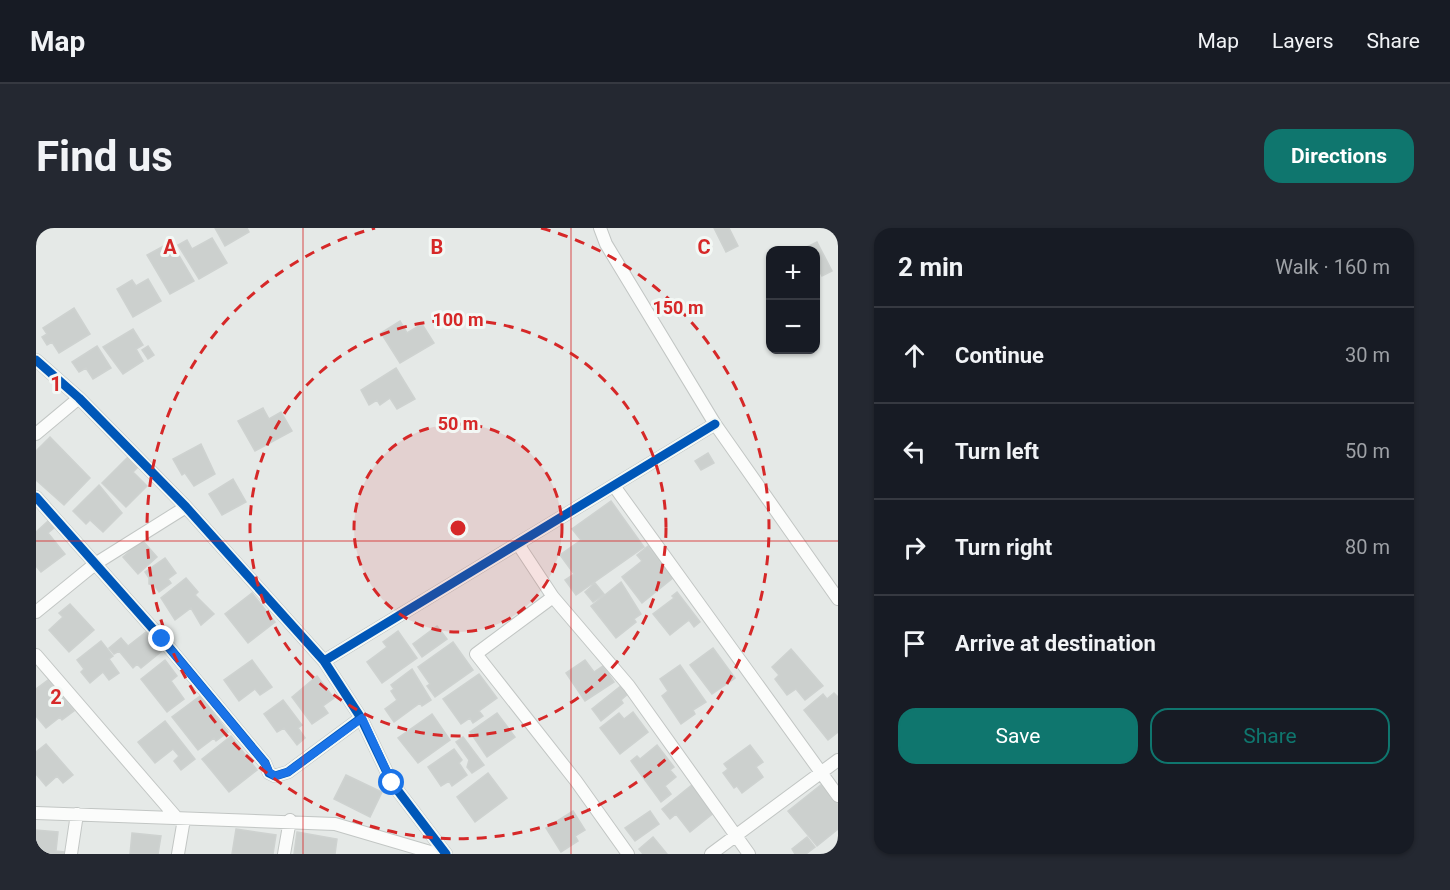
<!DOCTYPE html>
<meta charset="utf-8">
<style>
:root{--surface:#171b24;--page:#242831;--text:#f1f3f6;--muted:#9ea1a6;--line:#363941;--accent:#0f766e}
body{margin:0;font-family:Roboto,sans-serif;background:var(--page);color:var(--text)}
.controls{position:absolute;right:18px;top:18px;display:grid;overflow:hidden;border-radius:12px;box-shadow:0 2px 4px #0004}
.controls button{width:54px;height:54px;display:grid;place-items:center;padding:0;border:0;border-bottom:2px solid var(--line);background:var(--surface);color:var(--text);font:30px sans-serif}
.stop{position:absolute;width:18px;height:18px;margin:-14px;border:4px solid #1a73e8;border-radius:50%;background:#fff}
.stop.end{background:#1a73e8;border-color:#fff;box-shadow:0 2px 6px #0008}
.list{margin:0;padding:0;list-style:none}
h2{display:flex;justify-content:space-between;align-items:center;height:78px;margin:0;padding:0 24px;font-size:26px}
h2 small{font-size:20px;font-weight:400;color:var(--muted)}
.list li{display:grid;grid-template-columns:39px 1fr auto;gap:18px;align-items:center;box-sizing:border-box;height:96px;padding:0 24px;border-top:2px solid var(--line)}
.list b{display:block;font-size:22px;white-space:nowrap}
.list em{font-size:20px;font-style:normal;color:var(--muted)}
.actions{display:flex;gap:12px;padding:18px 24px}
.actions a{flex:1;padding:14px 0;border:2px solid var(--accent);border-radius:18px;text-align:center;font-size:21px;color:var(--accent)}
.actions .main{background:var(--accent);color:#fff}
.icon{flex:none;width:33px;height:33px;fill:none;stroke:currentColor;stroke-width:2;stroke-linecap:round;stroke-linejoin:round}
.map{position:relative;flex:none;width:802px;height:626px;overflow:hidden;border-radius:18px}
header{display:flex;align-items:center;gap:36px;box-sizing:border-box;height:84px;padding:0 30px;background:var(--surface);border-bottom:2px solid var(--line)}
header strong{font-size:28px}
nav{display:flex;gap:33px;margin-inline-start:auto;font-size:21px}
.intro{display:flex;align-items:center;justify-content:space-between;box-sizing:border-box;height:144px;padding:0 36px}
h1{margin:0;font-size:42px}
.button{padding:15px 27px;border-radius:18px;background:var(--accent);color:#fff;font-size:21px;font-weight:700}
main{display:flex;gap:36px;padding:0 36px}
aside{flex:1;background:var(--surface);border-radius:18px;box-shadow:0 2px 4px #0004}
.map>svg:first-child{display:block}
</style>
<header>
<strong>Map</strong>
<nav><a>Map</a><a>Layers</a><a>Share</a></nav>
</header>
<div class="intro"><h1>Find us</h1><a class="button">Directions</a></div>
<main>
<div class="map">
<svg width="802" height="626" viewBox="0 0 802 626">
<rect width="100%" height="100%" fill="#e5e9e7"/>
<path fill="#ccd0ce" stroke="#ced2d0" stroke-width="1.5" d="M179 0H211L213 4 189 18Z
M678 0H693L702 18 690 24Z
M176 10 191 35 163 51 142 17 151 12 156 21Z
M135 14 158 53 134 66 111 27Z
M781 14 796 43 786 48 780 36V22H772L771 19Z
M112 51 125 73 97 89 81 61 96 52 100 58Z
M38 80 54 106 23 125 16 114 11 117 6 109 11 106 7 100Z
M364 93 371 105 386 96 398 115 364 135 345 105Z
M97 101 107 117 100 121 107 133 87 146 67 119Z
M61 118 75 140 57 151 50 140 43 144 36 134Z
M112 118 118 127 112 131 106 122Z
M360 140 379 171 361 181 354 170 344 177 341 172 333 177 325 162Z
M227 180 233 191 245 184 256 203 219 223 202 193Z
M14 209 54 250 28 277 0 252V223Z
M165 216 179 246 158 258 149 245 146 247 137 231Z
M672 225 678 235 665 242 659 233Z
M92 229 102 239 97 244 111 258 90 279 66 255Z
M197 251 210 274 186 287 173 266Z
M63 257 86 285 67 304 54 292 50 296 37 283Z
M575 273 608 319 540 367 529 352 538 346 524 327 545 312 536 301Z
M12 293 18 300 12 305 29 326 5 344 0 338V304Z
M106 312 121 329 102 346 87 329Z
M612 318 637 350 606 375 586 349 606 333 601 327Z
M129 330 140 345 132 351 135 355 123 364 118 357 113 356V350L109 344Z
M150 350 162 364 159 367 178 386 165 397 155 380 139 392 125 370Z
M585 354 605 386 598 391 600 394 580 410 555 378Z
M559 355 568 366 557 374 549 364Z
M641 364 664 394 658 399 653 392 634 407 617 386 638 370 636 368Z
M216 365 239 394 212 415 189 386Z
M34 376 58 402 33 424 13 402 27 389 23 385Z
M401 398 411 411 386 429 377 416Z
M362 403 381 430 346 455 331 434 351 419 347 414Z
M110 404 126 423 105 440 101 436 97 440 83 423 78 426 73 420 85 410 92 418Z
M65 413 77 428 73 431 83 445 73 452 67 444 54 455 45 444 48 441 41 432Z
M417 414 437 442 399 469 391 458 394 456 382 439Z
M677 420 699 450 676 466 654 437Z
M755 421 787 458 769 472 760 461 751 467 739 451 743 447 736 439Z
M129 432 141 448 135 453 148 471 131 484 105 451Z
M216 432 236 459 224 467 219 461 203 473 188 452Z
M549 432 558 444 567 438 578 454 549 473 530 445Z
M644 437 670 474 657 482 659 486 645 496 626 468 632 463 624 451Z
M376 441 395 472 386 478 384 475 358 494 349 481 361 472 355 463 358 461 355 457Z
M443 446 461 470 443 483 447 488 437 495 434 490 425 496 407 471Z
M281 448 298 470 287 478 292 485 276 496 256 469Z
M12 452 38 483 26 492 24 489 10 500 0 488V461Z
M586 457 593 465 585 472 587 475 565 493 556 481Z
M798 465 802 469V504L792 512 768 482 787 466 791 471Z
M164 468 192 504 180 513 178 510 162 522 136 489Z
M247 472 266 497 262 500 269 510 261 517 248 500 241 504 228 486Z
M597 484 612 504 584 526 564 500 583 485 588 491Z
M461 485 479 509 451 529 434 504Z
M396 486 414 512 382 535 362 510Z
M129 493 159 531 145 542 138 533 143 528 137 521 119 535 102 514Z
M195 508 221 542 193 564 166 531Z
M427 509 448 537 436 545 431 539 433 532 420 514Z
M10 516 37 547 27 555 21 548 10 558 0 546V524Z
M621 517 638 539 634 542 640 549 629 558 635 566 625 574 595 533 601 528 604 531Z
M714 517 727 534 720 539 727 549 706 565 701 558 698 560 687 545 692 541 688 536Z
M418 521 426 532 423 535 431 547 416 558 413 553 405 558 392 539Z
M452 545 471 570 439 594 421 569Z
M310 547 346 564 334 589 298 571Z
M657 556 679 584 654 604 640 586 634 591 626 581Z
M786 556 802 577V601L781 618 752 583Z
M537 583 549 602 539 608 542 613 525 624 510 600Z
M614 583 623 596 599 613 589 600Z
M200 601 240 607 237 626H196Z
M0 602 22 604 20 623 28 624V626H0Z
M261 604 301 611 299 626H258Z
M96 605 125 608 122 626H94Z
M617 609 631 626H607L603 621Z
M771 609 779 619 770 626H759L756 621Z"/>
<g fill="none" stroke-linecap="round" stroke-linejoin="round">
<g stroke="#c2c6c4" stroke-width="14">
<path id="minor" d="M564 0 570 16 679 196 802 371
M0 132 43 170 150 279 288 433 325 490 356 555 410 626
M0 206 43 170
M578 258 802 568
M0 269 126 411 229 535 233 545 239 548 252 544 325 490
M482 316 517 369 593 458 713 626
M517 369 440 426 540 553 592 626
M0 384 59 336 150 279
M0 427 140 589
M288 433 679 196
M0 585 299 596 401 626
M35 626 41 586
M142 626 148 591
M248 626 254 592
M675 626 802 532"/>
</g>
<use href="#minor" stroke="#fbfcfb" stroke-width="12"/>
<g stroke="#f3f8f5" stroke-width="13">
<path id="cycleway" d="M0 132 43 170 150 279 288 433 325 490 356 555 410 626
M0 269 126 411 229 535 233 545 239 548 252 544 325 490
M288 433 679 196"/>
</g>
<use href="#cycleway" stroke="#0057b8" stroke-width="9"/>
</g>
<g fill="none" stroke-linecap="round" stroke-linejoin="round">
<path stroke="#1a73e8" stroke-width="8" d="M126 411 229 535 233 544 239 548 252 544 326 490 356 555"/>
</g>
<path fill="none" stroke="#d62828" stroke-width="1.5" stroke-opacity="0.55" d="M267 0V626M535 0V626M0 313H802"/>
<circle cx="422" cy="300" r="104" fill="#d62828" fill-opacity=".12"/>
<g fill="none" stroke="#d62828" stroke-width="3" stroke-dasharray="10 8">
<circle cx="422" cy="300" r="104"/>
<circle cx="422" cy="300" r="208"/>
<path d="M505 0A311 311 0 1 1 339 0"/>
</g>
<g font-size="20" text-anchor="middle" font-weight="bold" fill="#d62828" stroke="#f3f8f5" stroke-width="6" stroke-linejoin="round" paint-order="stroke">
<text x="134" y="26">A</text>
<text x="401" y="26">B</text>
<text x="668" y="26">C</text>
<text x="20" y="163">1</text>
<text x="20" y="476">2</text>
</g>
<circle cx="422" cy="300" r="9" fill="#d62828" stroke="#f3f8f5" stroke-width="3"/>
<g font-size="18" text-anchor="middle" font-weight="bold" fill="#d62828" stroke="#f3f8f5" stroke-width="6" stroke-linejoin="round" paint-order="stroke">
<text x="642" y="86">150 m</text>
<text x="422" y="98">100 m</text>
<text x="422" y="202">50 m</text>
</g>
</svg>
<div class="controls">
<button>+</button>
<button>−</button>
</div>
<div class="stop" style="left:356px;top:555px"></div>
<div class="stop end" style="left:126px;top:411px"></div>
</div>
<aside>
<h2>2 min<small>Walk · 160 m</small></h2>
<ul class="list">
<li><svg class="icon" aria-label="ahead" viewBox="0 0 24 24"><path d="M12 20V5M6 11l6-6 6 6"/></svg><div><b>Continue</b></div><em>30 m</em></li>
<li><svg class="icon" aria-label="left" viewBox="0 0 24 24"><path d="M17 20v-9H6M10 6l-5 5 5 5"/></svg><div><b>Turn left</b></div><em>50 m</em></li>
<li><svg class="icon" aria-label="right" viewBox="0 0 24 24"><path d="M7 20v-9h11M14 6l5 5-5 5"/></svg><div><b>Turn right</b></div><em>80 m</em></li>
<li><svg class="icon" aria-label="arrive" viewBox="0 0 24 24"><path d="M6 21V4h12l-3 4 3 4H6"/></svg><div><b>Arrive at destination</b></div></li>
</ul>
<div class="actions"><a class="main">Save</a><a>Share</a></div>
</aside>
</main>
